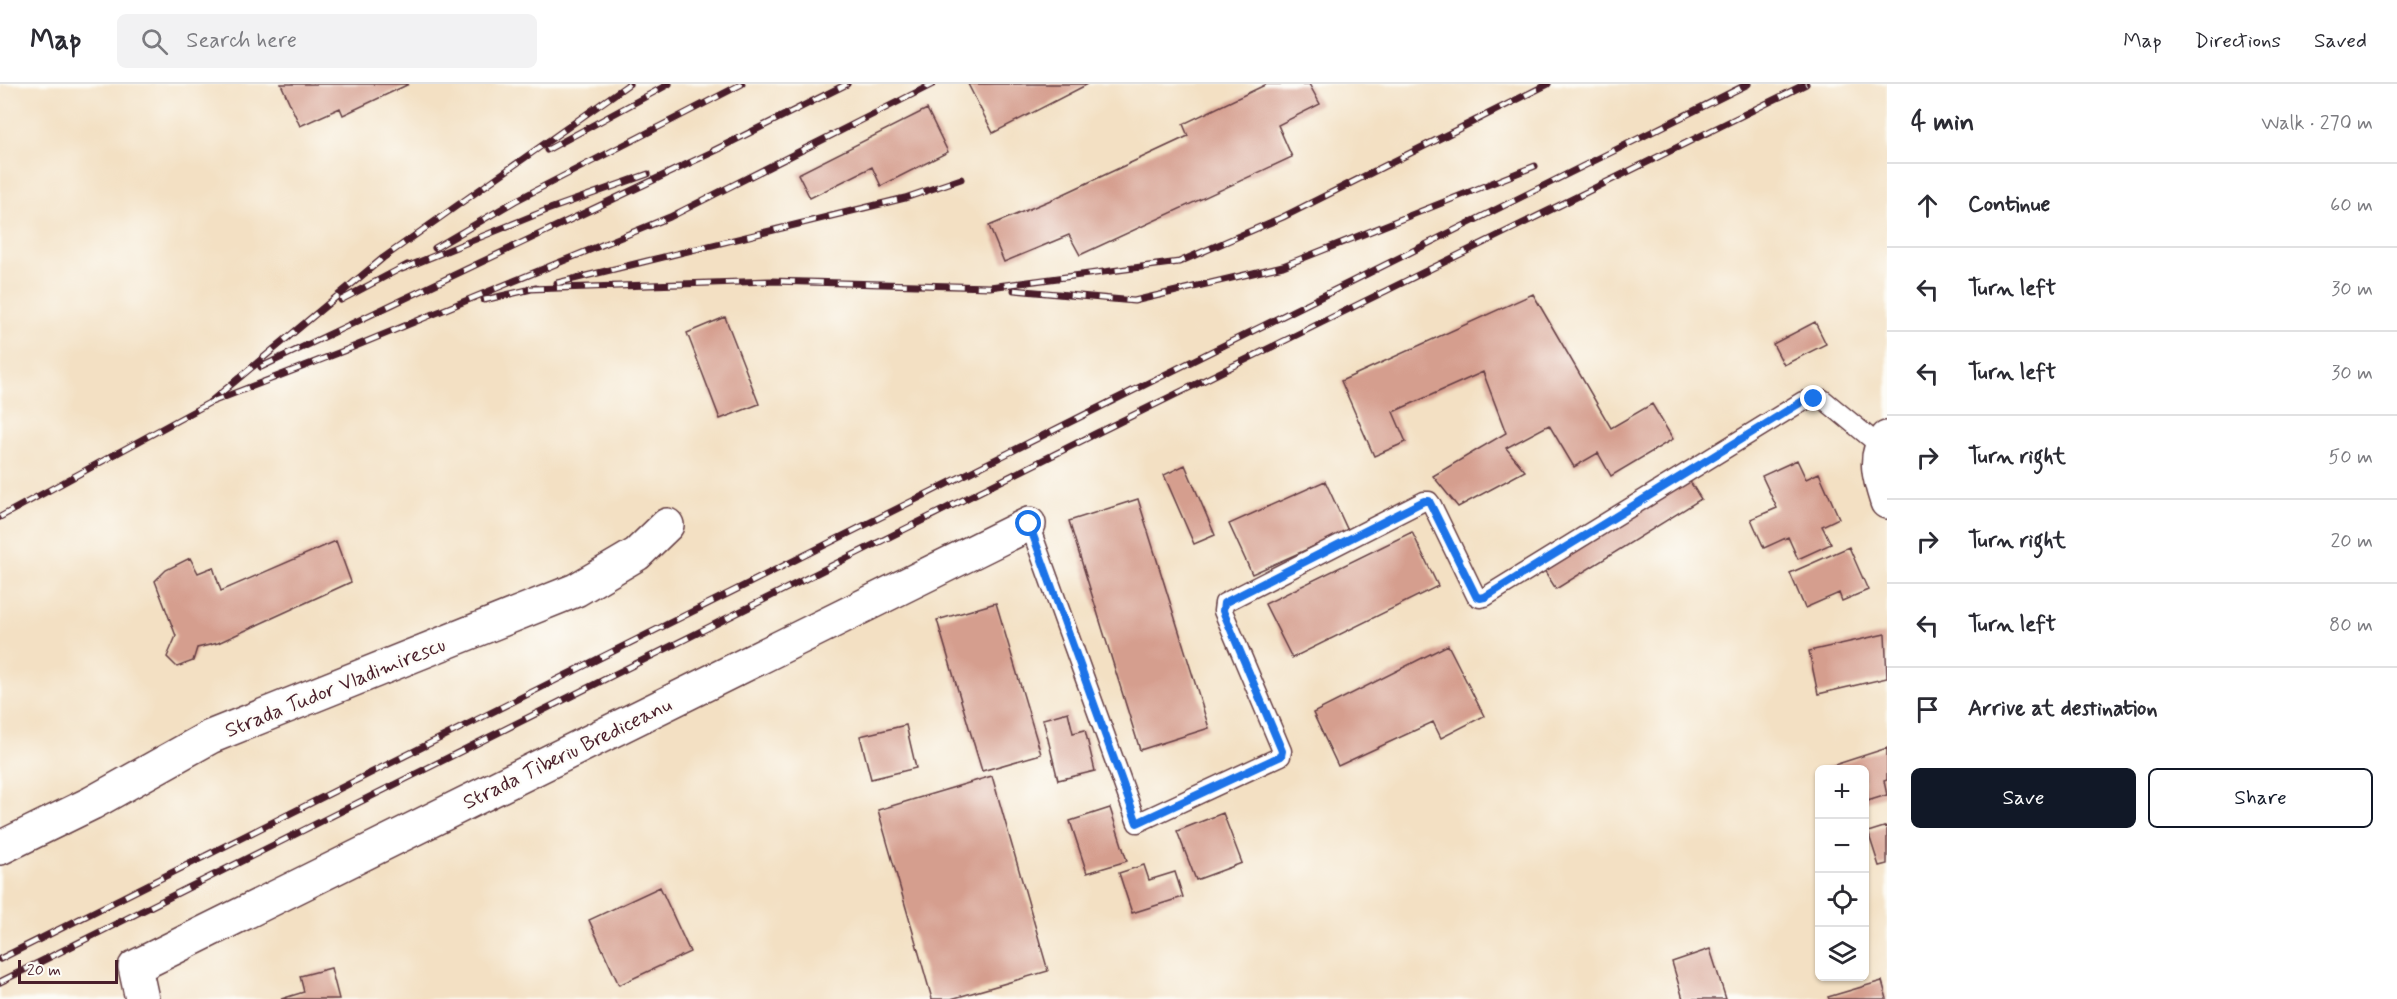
<!DOCTYPE html>
<meta charset="utf-8">
<style>
:root{--surface:#fff;--page:#f2f2f3;--text:#2b2b33;--muted:#7c7c81;--line:#e1e1e2;--accent:#111827}
body{margin:0;font-family:Mynerve,sans-serif;background:var(--page);color:var(--text)}
.controls{position:absolute;right:18px;bottom:18px;display:grid;overflow:hidden;border-radius:9px;box-shadow:0 2px 4px #0004}
.controls button{width:54px;height:54px;display:grid;place-items:center;padding:0;border:0;border-bottom:2px solid var(--line);background:var(--surface);color:var(--text);font:30px sans-serif}
.scale{position:absolute;left:18px;bottom:15px;width:100px;box-sizing:border-box;padding-left:6px;border:3px solid #4a1f2b;border-top:0;font-size:16px;line-height:21px;white-space:nowrap;color:#4a1f2b;-webkit-text-stroke:4px #fdfcf7;paint-order:stroke}
.stop{position:absolute;width:18px;height:18px;margin:-14px;border:4px solid #1a73e8;border-radius:50%;background:#fff}
.stop.end{background:#1a73e8;border-color:#fff;box-shadow:0 2px 6px #0008}
.list{margin:0;padding:0;list-style:none}
h2{display:flex;justify-content:space-between;align-items:center;height:78px;margin:0;padding:0 24px;font-size:26px}
h2 small{font-size:20px;font-weight:400;color:var(--muted)}
.list li{display:grid;grid-template-columns:39px 1fr auto;gap:18px;align-items:center;box-sizing:border-box;height:84px;padding:0 24px;border-top:2px solid var(--line)}
.list b{display:block;font-size:22px;white-space:nowrap}
.list em{font-size:20px;font-style:normal;color:var(--muted)}
.actions{display:flex;gap:12px;padding:18px 24px}
.actions a{flex:1;padding:14px 0;border:2px solid var(--accent);border-radius:9px;text-align:center;font-size:21px;color:var(--accent)}
.actions .main{background:var(--accent);color:#fff}
.icon{flex:none;width:33px;height:33px;fill:none;stroke:currentColor;stroke-width:2;stroke-linecap:round;stroke-linejoin:round}
.map{position:relative;flex:none;width:1887px;height:915px;overflow:hidden}
header{display:flex;align-items:center;gap:36px;box-sizing:border-box;height:84px;padding:0 30px;background:var(--surface);border-bottom:2px solid var(--line)}
header strong{font-size:28px}
nav{display:flex;gap:33px;margin-inline-start:auto;font-size:21px}
.search{width:420px;height:54px;background:var(--page);display:flex;align-items:center;gap:15px;box-sizing:border-box;padding:0 21px;border-radius:9px;color:var(--muted);font-size:22px}
main{display:flex}
aside{flex:1;background:var(--surface)}
.map>svg:first-child{display:block}
</style>
<header>
<strong>Map</strong>
<div class="search"><svg class="icon" aria-label="search" viewBox="0 0 24 24"><circle cx="10" cy="10" r="6"/><path d="M15 15l6 6"/></svg>Search here</div>
<nav><a>Map</a><a>Directions</a><a>Saved</a></nav>
</header>
<main>
<div class="map">
<svg width="1887" height="915" viewBox="0 0 1887 915">
<rect width="100%" height="100%" fill="#fdfcf7"/>
<filter id="ink" filterUnits="userSpaceOnUse"><feTurbulence type="fractalNoise" baseFrequency=".0167" numOctaves="2"/><feDisplacementMap in="SourceGraphic" scale="12" xChannelSelector="R" yChannelSelector="G"/><feConvolveMatrix kernelMatrix="1 2 1 2 8 2 1 2 1" color-interpolation-filters="sRGB"/></filter>
<filter id="wash" filterUnits="userSpaceOnUse"><feTurbulence type="fractalNoise" baseFrequency=".008" numOctaves="4" result="noise"/><feDisplacementMap in="SourceGraphic" scale="24" xChannelSelector="R" yChannelSelector="G"/><feGaussianBlur stdDeviation="1.35" result="paint"/><feColorMatrix in="noise" values="0 0 0 0 0 0 0 0 0 0 0 0 0 0 0 0 0 1.4 0 .05"/><feComposite in="paint" operator="in"/></filter>
<g filter="url(#wash)">
<rect width="100%" height="100%" fill="#f3e0c3"/>
<g id="blocks">
<path fill="#d59e8e" d="M281 0H409L343 31 340 24 300 42Z
M968 0H1088L993 49Z
M1267 0H1309L1320 20 1278 41 1292 73 1080 171 1069 151 1004 178 989 142 1053 115 1188 52 1183 40Z
M927 25 948 68 881 102 872 83 810 114 798 90Z
M1533 210 1611 344 1652 320 1673 355 1611 392 1598 369 1574 383 1549 341 1506 364 1525 387 1458 423 1433 392 1506 349 1483 288 1393 328 1406 358 1374 372 1341 297Z
M725 233 759 320 720 335 687 249Z
M1815 238 1826 260 1784 281 1773 260Z
M1797 376 1806 395 1819 389 1839 434 1822 442 1831 460 1798 475 1788 453 1764 464 1751 435 1777 424 1762 392Z
M1185 381 1215 451 1194 460 1164 391Z
M1684 388 1701 415 1556 505 1539 478Z
M1325 397 1348 447 1252 490 1229 440Z
M1138 415 1209 644 1140 666 1069 437Z
M1412 448 1438 502 1292 574 1265 520Z
M336 457 351 498 218 559 197 564 193 577 177 583 167 573 176 552 155 497 166 486 190 474 198 489 213 483 221 507Z
M1849 463 1868 506 1842 517 1839 509 1805 524 1790 489Z
M996 519 1041 670 982 687 937 536Z
M1885 550 1887 594 1818 610 1809 567Z
M1448 561 1484 632 1441 654 1433 638 1338 682 1313 629Z
M1068 628 1073 649 1085 646 1095 687 1058 696 1043 635Z
M906 641 916 684 871 695 860 652Z
M1887 664V696L1884 697 1887 711 1864 718V686H1819Z
M992 692 1048 887 951 915H932L878 726Z
M1110 724 1127 777 1087 789 1070 737Z
M1223 729 1242 779 1196 796 1177 747Z
M1887 742V780L1879 782 1868 748Z
M1144 781 1149 796 1175 788 1183 813 1132 829 1119 789Z
M660 803 690 868 619 901 589 836Z
M1710 865 1726 915H1683L1672 878Z
M331 884 339 915H281L304 908 300 892Z
M1882 897 1887 915H1829L1828 913Z"/>
</g>
</g>
<g filter="url(#ink)">
<use href="#blocks" fill-opacity="0" stroke="#633c42" stroke-width="1.5"/>
<g fill="none" stroke-linecap="round" stroke-linejoin="round">
<g stroke="#633c42" stroke-width="21">
<path id="service" d="M1029 440 1137 739 1281 672 1282 667 1223 527 1224 519 1424 417H1429L1432 421 1476 512 1480 514 1485 513 1803 317 1823 315 1880 362"/>
</g>
<g stroke="#633c42" stroke-width="36">
<path id="minor" d="M1887 354C1872 373 1880 396 1887 418
M0 764 92 719 210 653 576 506 637 470 667 441
M142 915 135 883 1029 440"/>
</g>
<use href="#service" stroke="#fff" stroke-width="18"/>
<use href="#minor" stroke="#fff" stroke-width="33"/>
<g stroke="#4a1f2b" stroke-width="7">
<path id="rail" d="M547 66 669 0
M713 67 847 0
M435 164 515 117 742 0
M402 185 547 126 648 90
M557 199 905 114 961 95
M529 205 771 197 990 203 1179 178 1283 133 1548 0
M1014 206 1134 217 1283 182 1535 82
M341 216 407 181
M484 216 536 204
M261 283 721 64
M209 319 346 266 670 133 933 0
M0 433 209 319 383 174 629 0
M0 875 1086 330 1748 0
M0 898 1095 350 1806 0"/>
</g>
<use href="#rail" stroke="#fdfcf7" stroke-width="4.5" stroke-dasharray="14" stroke-linecap="butt"/>
</g>
</g>
<g fill="none" stroke-linecap="round" stroke-linejoin="round" filter="url(#ink)">
<path stroke="#1a73e8" stroke-width="8" d="M1029 440 1137 739 1281 672 1282 667 1223 527 1224 519 1424 417H1429L1476 512 1480 514 1485 513 1803 317 1814 315"/>
</g>
<g text-anchor="middle" stroke-width="4.5" stroke-linejoin="round" paint-order="stroke">
<g font-size="21" fill="#4a1f2b" stroke="#fdfcf7">
<text transform="translate(335 603) rotate(-22)" y="7">Strada Tudor Vladimirescu</text>
<text transform="translate(567 669) rotate(-26)" y="7">Strada Tiberiu Brediceanu</text>
</g>
</g>
</svg>
<div class="controls">
<button>+</button>
<button>−</button>
<button><svg class="icon" aria-label="locate" viewBox="0 0 24 24"><circle cx="12" cy="12" r="6"/><path d="M12 2v4M12 18v4M2 12h4M18 12h4"/></svg></button>
<button><svg class="icon" aria-label="layers" viewBox="0 0 24 24"><path d="M12 4l9 5-9 5-9-5zM3 14l9 5 9-5"/></svg></button>
</div>
<div class="scale">20 m</div>
<div class="stop" style="left:1029px;top:440px"></div>
<div class="stop end" style="left:1814px;top:315px"></div>
</div>
<aside>
<h2>4 min<small>Walk · 270 m</small></h2>
<ul class="list">
<li><svg class="icon" aria-label="ahead" viewBox="0 0 24 24"><path d="M12 20V5M6 11l6-6 6 6"/></svg><div><b>Continue</b></div><em>60 m</em></li>
<li><svg class="icon" aria-label="left" viewBox="0 0 24 24"><path d="M17 20v-9H6M10 6l-5 5 5 5"/></svg><div><b>Turn left</b></div><em>30 m</em></li>
<li><svg class="icon" aria-label="left" viewBox="0 0 24 24"><path d="M17 20v-9H6M10 6l-5 5 5 5"/></svg><div><b>Turn left</b></div><em>30 m</em></li>
<li><svg class="icon" aria-label="right" viewBox="0 0 24 24"><path d="M7 20v-9h11M14 6l5 5-5 5"/></svg><div><b>Turn right</b></div><em>50 m</em></li>
<li><svg class="icon" aria-label="right" viewBox="0 0 24 24"><path d="M7 20v-9h11M14 6l5 5-5 5"/></svg><div><b>Turn right</b></div><em>20 m</em></li>
<li><svg class="icon" aria-label="left" viewBox="0 0 24 24"><path d="M17 20v-9H6M10 6l-5 5 5 5"/></svg><div><b>Turn left</b></div><em>80 m</em></li>
<li><svg class="icon" aria-label="arrive" viewBox="0 0 24 24"><path d="M6 21V4h12l-3 4 3 4H6"/></svg><div><b>Arrive at destination</b></div></li>
</ul>
<div class="actions"><a class="main">Save</a><a>Share</a></div>
</aside>
</main>
